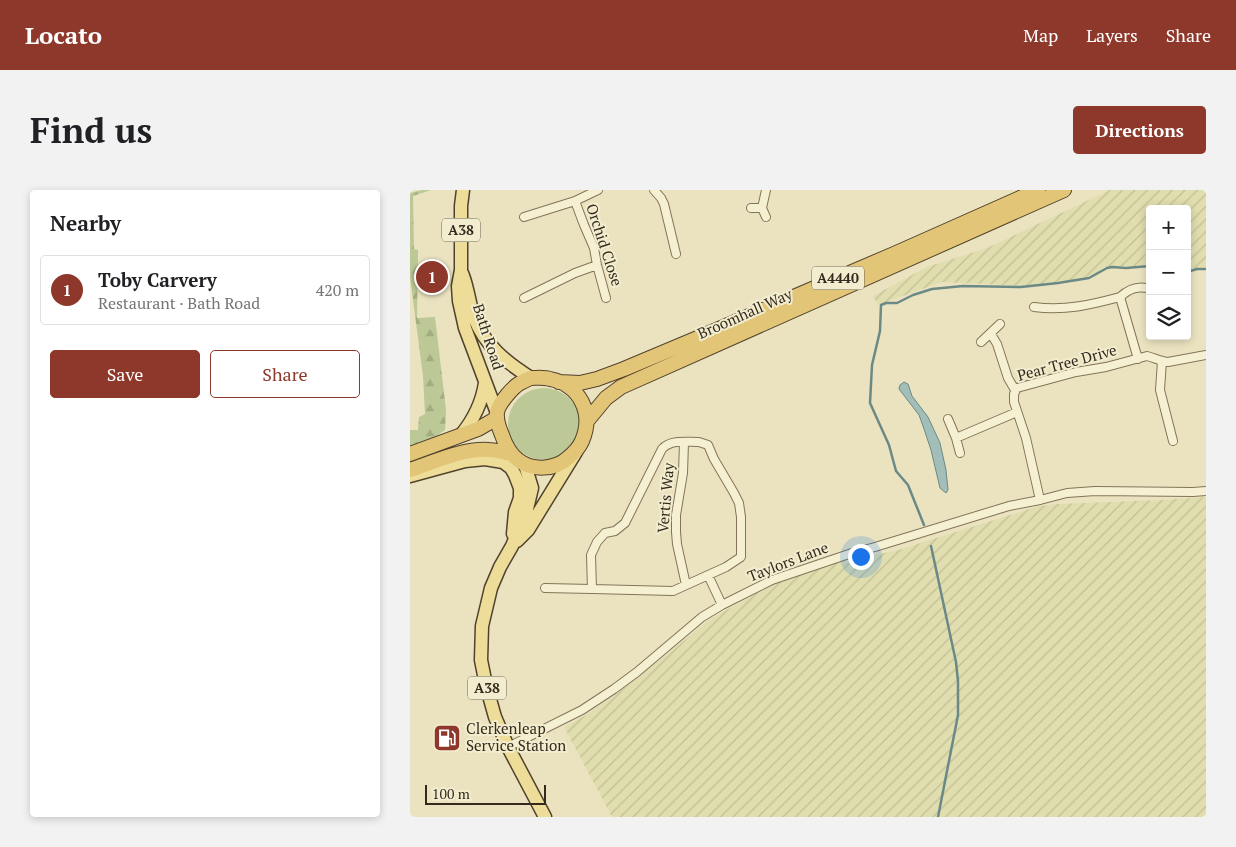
<!DOCTYPE html>
<meta charset="utf-8">
<style>
:root{--surface:#fff;--page:#f2f2f2;--text:#202124;--muted:#757577;--line:#e0e0e0;--accent:#8e382c}
body{margin:0;font-family:"PT Serif",serif;background:var(--page);color:var(--text)}
.controls{position:absolute;right:15px;top:15px;display:grid;overflow:hidden;border-radius:5px;box-shadow:0 2px 8px #0003}
.controls button{width:45px;height:45px;display:grid;place-items:center;padding:0;border:0;border-bottom:1px solid var(--line);background:var(--surface);color:var(--text);font:25px sans-serif}
.scale{position:absolute;left:15px;bottom:12px;width:121px;box-sizing:border-box;padding-left:5px;border:2px solid #332a1d;border-top:0;font-size:14px;line-height:18px;white-space:nowrap;color:#332a1d;-webkit-text-stroke:4px #f3edcf;paint-order:stroke}
.you{position:absolute;left:450px;top:366px;width:18px;height:18px;margin:-12px;border:4px solid #fff;border-radius:50%;background:#1a73e8;box-shadow:0 0 0 8px #1a73e833}
.badge{display:grid;place-items:center;width:32px;height:32px;border-radius:50%;background:var(--accent);color:#fff;font-size:16px;font-weight:700}
.pin{position:absolute;translate:-50% -50%;border:2px solid #fff;box-shadow:0 1px 5px #0006}
.list{margin:0;padding:0;list-style:none}
h2{display:flex;justify-content:space-between;align-items:center;height:65px;margin:0;padding:0 20px;font-size:21px}
h2 small{font-size:16px;font-weight:400;color:var(--muted)}
.list li{display:grid;grid-template-columns:32px 1fr auto;gap:15px;align-items:center;box-sizing:border-box;height:70px;margin:0 10px 10px;padding:0 10px;border:1px solid var(--line);border-radius:5px}
.list b{display:block;font-size:19px;white-space:nowrap}
.list p{margin:0;font-size:16px;white-space:nowrap;color:var(--muted)}
.list em{font-size:16px;font-style:normal;color:var(--muted)}
.actions{display:flex;gap:10px;padding:15px 20px}
.actions a{flex:1;padding:11px 0;border:1px solid var(--accent);border-radius:5px;text-align:center;font-size:18px;color:var(--accent)}
.actions .main{background:var(--accent);color:#fff}
.icon{flex:none;width:28px;height:28px;fill:none;stroke:currentColor;stroke-width:2;stroke-linecap:round;stroke-linejoin:round}
.map{position:relative;flex:none;width:796px;height:627px;overflow:hidden;border-radius:5px}
header{display:flex;align-items:center;gap:30px;box-sizing:border-box;height:70px;padding:0 25px;background:var(--accent);color:#fff}
header strong{font-size:24px}
nav{display:flex;gap:28px;margin-inline-start:auto;font-size:18px}
.intro{display:flex;align-items:center;justify-content:space-between;box-sizing:border-box;height:120px;padding:0 30px}
h1{margin:0;font-size:35px}
.button{padding:12px 22px;border-radius:5px;background:var(--accent);color:#fff;font-size:18px;font-weight:700}
main{display:flex;gap:30px;padding:0 30px}
aside{flex:1;background:var(--surface);border-radius:5px;box-shadow:0 2px 8px #0003}
.map>svg:first-child{display:block}
</style>
<header>
<strong>Locato</strong>
<nav><a>Map</a><a>Layers</a><a>Share</a></nav>
</header>
<div class="intro"><h1>Find us</h1><a class="button">Directions</a></div>
<main>
<aside>
<h2>Nearby<small></small></h2>
<ul class="list">
<li><span class="badge">1</span><div><b>Toby Carvery</b><p>Restaurant · Bath Road</p></div><em>420 m</em></li>
</ul>
<div class="actions"><a class="main">Save</a><a>Share</a></div>
</aside>
<div class="map">
<svg width="796" height="627" viewBox="0 0 796 627">
<defs>
<pattern id="farmland-furrows" width="10" height="10" patternUnits="userSpaceOnUse" patternTransform="scale(1.25)"><rect width="10" height="10" fill="#e0deae"/><path d="M-1 1l2-2M0 10L10 0M9 11l2-2" fill="none" stroke="#c1bf95"/></pattern>
<pattern id="forest-firs" width="22" height="20" patternUnits="userSpaceOnUse" patternTransform="scale(1.25)"><rect width="22" height="20" fill="#bcc895"/><path d="M5 1l3.5 6h-7zM16 11l3.5 6h-7z" fill="#a2ac80"/></pattern>
</defs>
<rect width="100%" height="100%" fill="#ebe3c0"/>
<path fill="url(#farmland-furrows)" d="M700 0H796V77L783 78 777 81V19H740V75L734 76H701L694 77 689 82 670 89 617 96 532 92 468 115 463 106 517 77 577 58Z
M796 307V627H202L154 537 176 525 212 500 280 446 297 431 361 395 376 389 419 374 441 369 485 361 629 316 648 314 752 310Z"/>
<path fill="#bcc895" d="M98 234a36 36 0 1 1 72 0a36 36 0 1 1-72 0Z"/>
<path fill="url(#forest-firs)" d="M12 0H21L3 6 4 59 8 60 7 128 25 127 36 220 35 240 25 247 0 258V240H8L9 227 15 224 13 186 0 87V3Z"/>
<path fill="#a3bdb9" stroke="#6b8a86" d="M494 192 498 194 502 206 518 227 530 253 536 280 538 300 536 303 530 298 521 260 513 236 509 225 489 199 490 195Z"/>
<g fill="none" stroke-linecap="round" stroke-linejoin="round">
<path stroke="#6b8a86" stroke-width="2.5" d="M777 82 787 79H796
M514 335 498 295 486 281 479 255 460 213 462 175 470 141 471 115 476 113H487L503 105 522 99 553 96 611 97 648 93 679 88 697 78 702 77 716 78 740 76
M521 356 546 472 548 491V525L528 627"/>
<g stroke="#837459" stroke-width="10">
<path id="minor" d="M244 0 251 8 254 14 266 64
M356 0 352 18 356 27
M165 11 174 35 184 58 187 75 196 108
M341 18H352
M114 27 165 11 188 0
M710 107C719 99 728 95 740 99
M114 108 165 83 187 75
M624 117C655 121 680 115 710 107L728 169
M581 144 587 154 598 188 605 200
M571 152 590 134
M752 171 750 200 763 251
M538 229 546 248 550 263
M546 248 607 222
M274 252 273 283 266 325V342L267 354 276 395
M289 252 298 255 304 269 324 303 329 313 331 327V367L316 377 263 401 182 399 181 365 187 352 195 343 205 341 215 333 252 259C261 249 277 252 289 252Z
M630 310 616 248 604 212V204L607 198 666 182 696 177 737 166C745 168 750 171 758 172L796 165
M298 385 312 415
M135 398 182 399
M98 557 172 520 204 499 227 482 292 427 312 415 362 390 442 363 465 357 599 316 630 310 657 303 685 301 783 302 796 301"/>
</g>
<g stroke="#51422d" stroke-width="15">
<path id="primary" d="M53 0 51 16V80L48 96 49 111 55 138 87 223
M52 83C58 97 59 113 64 127 74 155 97 173 121 188
M51 245C64 229 72 213 75 193
M115 275 122 298 117 319 102 356 90 377 81 398 72 436 71 470 76 495 85 527 98 557 135 627
M0 286 55 271 75 269 93 272 101 278 105 285 110 298V308L105 322 103 344
M107 351 118 340 166 262"/>
</g>
<g stroke="#51422d" stroke-width="16">
<path id="trunk" d="M121 188C127 188 134 187 140 189 170 195 184 223 172 251 169 258 164 263 158 268 145 280 122 281 108 270 100 264 95 254 92 245 89 238 86 230 87 222 89 213 103 197 110 193 114 191 118 189 121 188Z
M149 192 170 193 187 189 214 179 295 145 484 64 628 0
M177 231 196 208 211 197 654 0
M0 264 68 239 87 228
M0 280C24 272 54 258 79 260 87 260 95 263 102 264"/>
</g>
<use href="#minor" stroke="#f6f0d2" stroke-width="8"/>
<use href="#primary" stroke="#eddd99" stroke-width="12"/>
<use href="#trunk" stroke="#e2c576" stroke-width="14"/>
</g>
<defs>
<g id="fuel-square" transform="scale(1.4375)"><rect x="-9" y="-9" width="18" height="18" rx="4" fill="#8e382c" stroke="#f3edcf"/><path d="M-5.5-6h7V0h2V4h1.3V-2.5L3-4.5l.8-.8L6-3V5H2.5V1h-1V6h-7ZM-4.2-4.7v3.2H.2V-4.7Z" fill="#fff"/></g>
</defs>
<g fill-rule="evenodd">
<use href="#fuel-square" x="37" y="548"/>
</g>
<g text-anchor="middle" stroke-width="4" stroke-linejoin="round" paint-order="stroke">
<g fill="#f3edcf" stroke="#6d6452" stroke-width="1">
<rect x="32" y="28.5" width="38" height="23" rx="4"/>
<rect x="402" y="76.5" width="52" height="23" rx="4"/>
<rect x="58" y="486.5" width="38" height="23" rx="4"/>
</g>
<g font-size="14" font-weight="bold" fill="#332a1d">
<text x="51" y="45">A38</text>
<text x="428" y="93">A4440</text>
<text x="77" y="503">A38</text>
</g>
<g font-size="15" fill="#332a1d" stroke="#f3edcf">
<text transform="translate(194 55) rotate(72)" y="5">Orchid Close</text>
<text transform="translate(335 124) rotate(-24)" y="5">Broomhall Way</text>
<text transform="translate(78 147) rotate(72)" y="5">Bath Road</text>
<text transform="translate(657 173) rotate(-15)" y="5">Pear Tree Drive</text>
<text transform="translate(256 308) rotate(-85)" y="5">Vertis Way</text>
<text transform="translate(378 372) rotate(-21)" y="5">Taylors Lane</text>
</g>
<g font-size="15" fill="#332a1d" stroke="#f3edcf" text-anchor="start">
<text x="56" y="544">Clerkenleap<tspan x="56" dy="17">Service Station</tspan></text>
</g>
</g>
</svg>
<div class="controls">
<button>+</button>
<button>−</button>
<button><svg class="icon" aria-label="layers" viewBox="0 0 24 24"><path d="M12 4l9 5-9 5-9-5zM3 14l9 5 9-5"/></svg></button>
</div>
<div class="scale">100 m</div>
<div class="you"></div>
<div class="pin badge" style="left:22px;top:87px">1</div>
</div>
</main>
